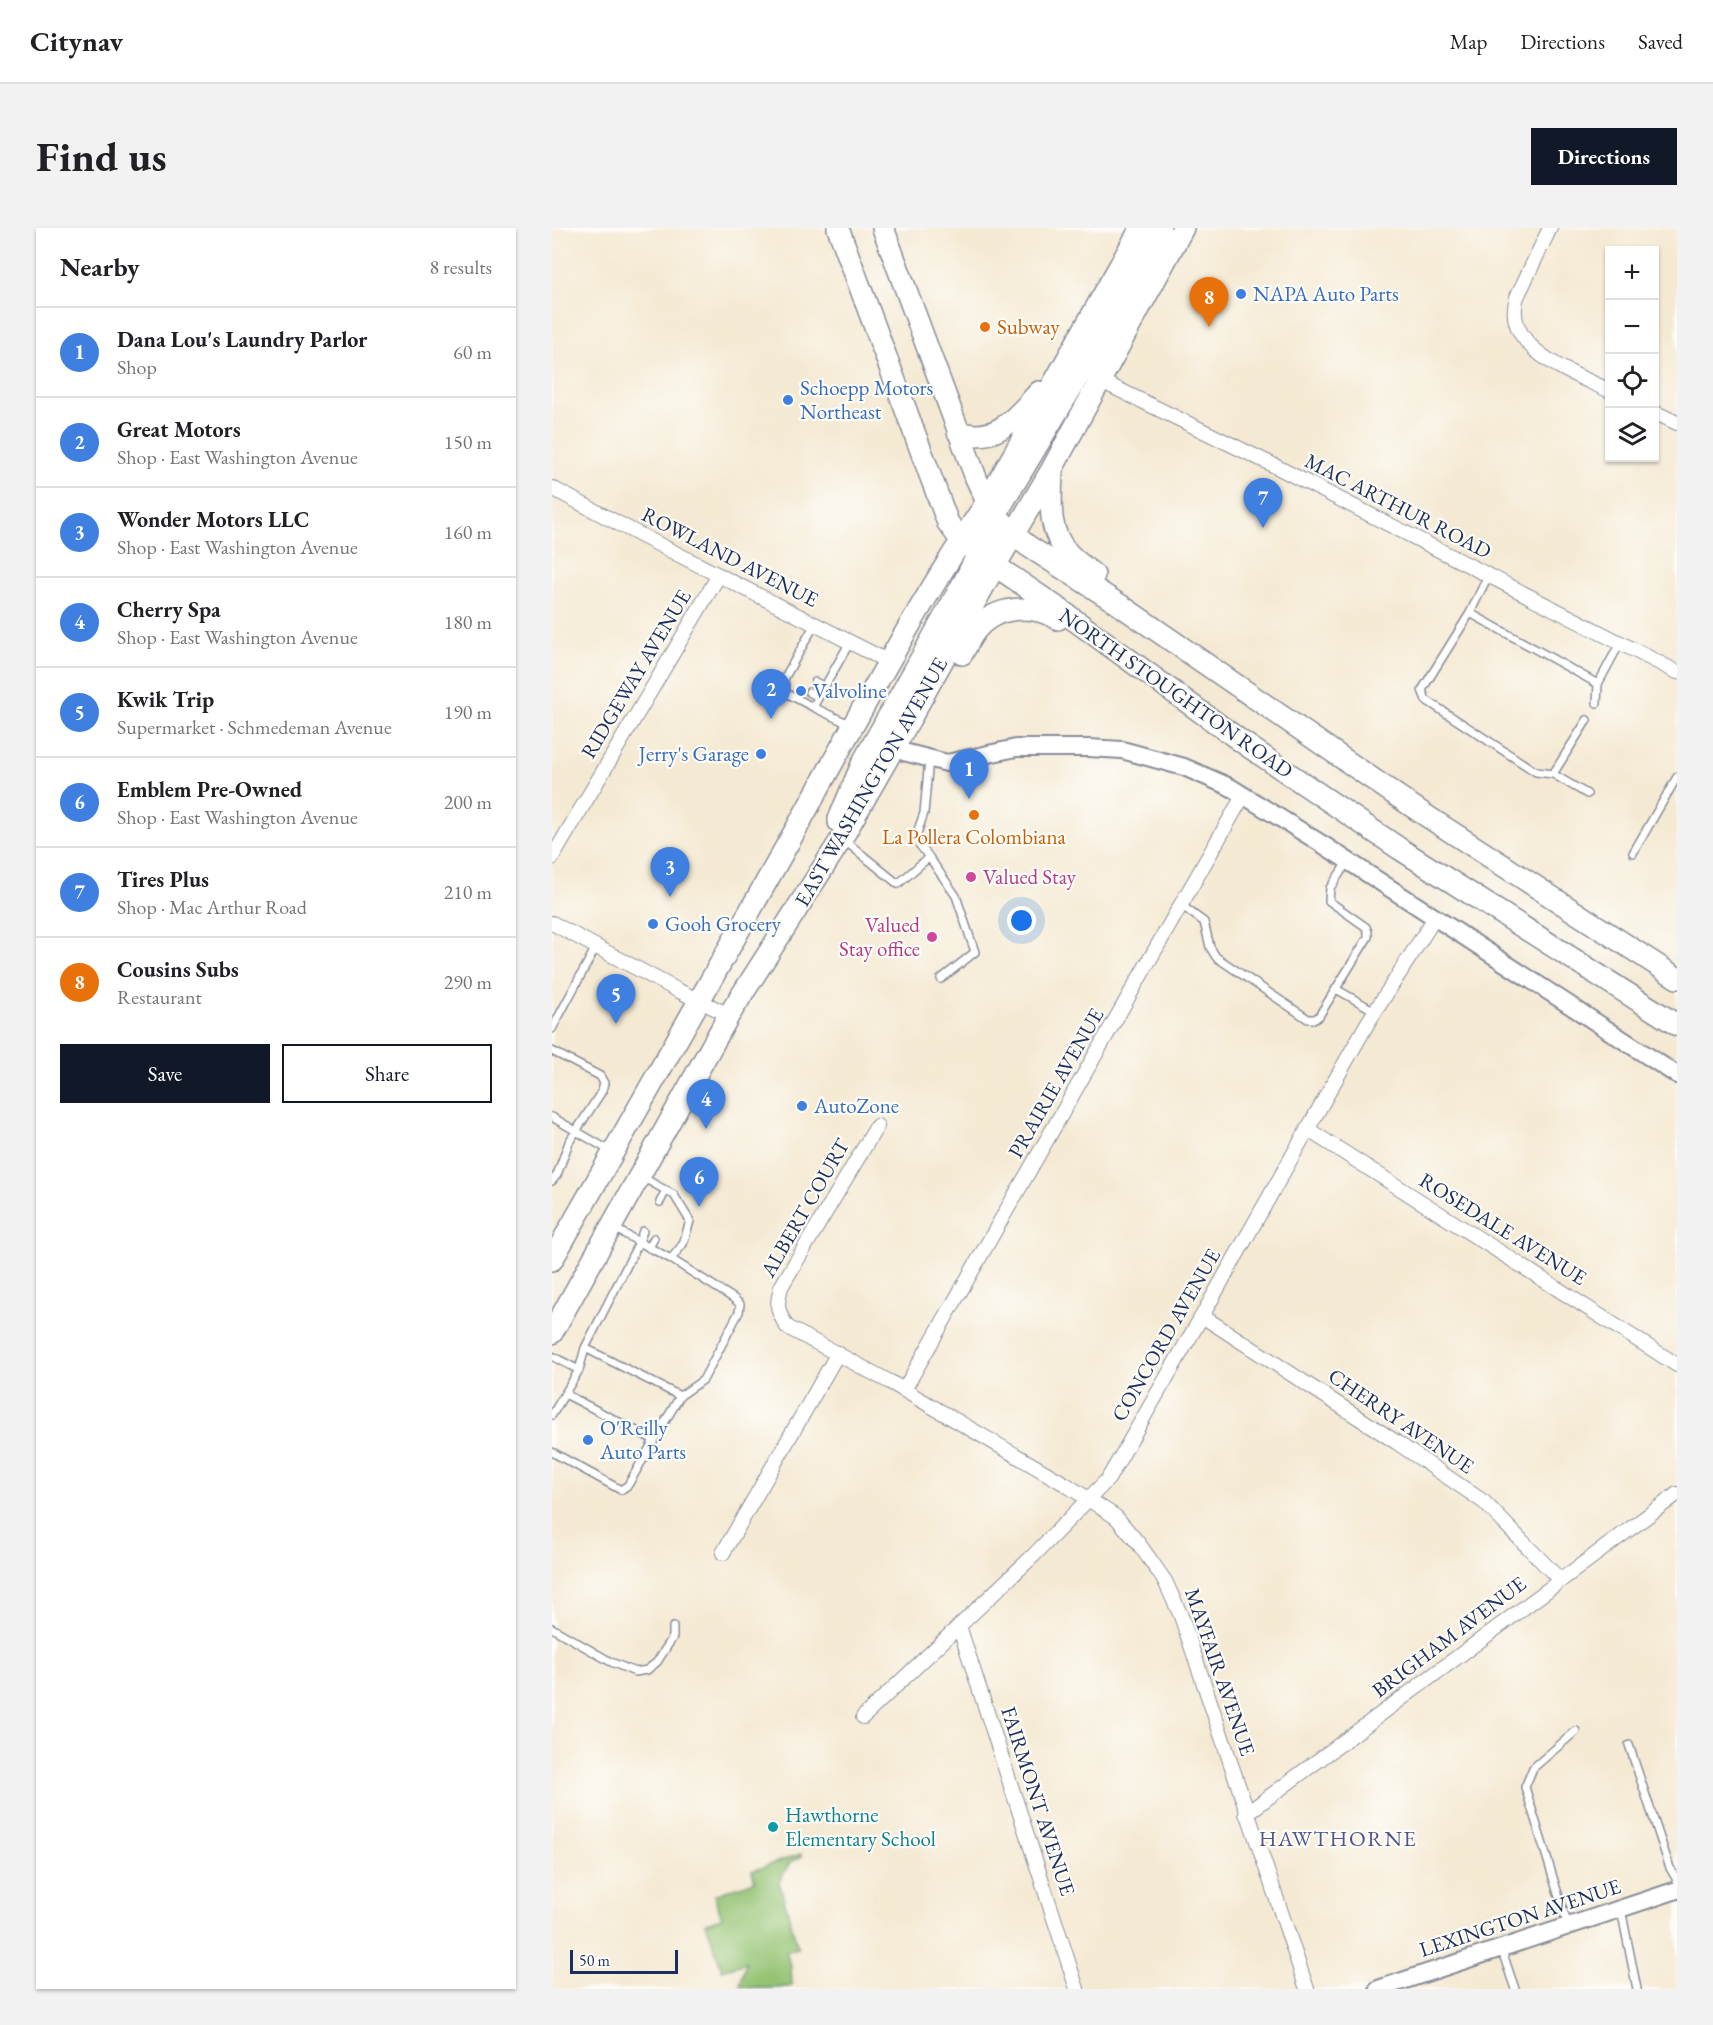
<!DOCTYPE html>
<meta charset="utf-8">
<style>
:root{--surface:#fff;--page:#f2f2f2;--text:#202124;--muted:#757577;--line:#e0e0e0;--accent:#111827}
body{margin:0;font-family:"EB Garamond",serif;background:var(--page);color:var(--text)}
.controls{position:absolute;right:18px;top:18px;display:grid;overflow:hidden;border-radius:0px;box-shadow:0 2px 4px #0004}
.controls button{width:54px;height:54px;display:grid;place-items:center;padding:0;border:0;border-bottom:2px solid var(--line);background:var(--surface);color:var(--text);font:30px sans-serif}
.scale{position:absolute;left:18px;bottom:15px;width:108px;box-sizing:border-box;padding-left:6px;border:3px solid #1b2f5e;border-top:0;font-size:16px;line-height:21px;white-space:nowrap;color:#1b2f5e;-webkit-text-stroke:4px #fdfcf7;paint-order:stroke}
.you{position:absolute;left:470px;top:693px;width:21px;height:21px;margin:-15px;border:4px solid #fff;border-radius:50%;background:#1a73e8;box-shadow:0 0 0 9px #1a73e833}
.badge{display:grid;place-items:center;width:39px;height:39px;border-radius:50%;background:var(--accent);color:#fff;font-size:20px;font-weight:700}
.pin{position:absolute;translate:-50% -50px;filter:drop-shadow(0 2px 3px #0008)}
.pin::after{content:'';position:absolute;top:32px;width:21px;height:18px;background:inherit;clip-path:polygon(0 0,100% 0,50% 100%)}
.list{margin:0;padding:0;list-style:none}
h2{display:flex;justify-content:space-between;align-items:center;height:78px;margin:0;padding:0 24px;font-size:26px}
h2 small{font-size:20px;font-weight:400;color:var(--muted)}
.list li{display:grid;grid-template-columns:39px 1fr auto;gap:18px;align-items:center;box-sizing:border-box;height:90px;padding:0 24px;border-top:2px solid var(--line)}
.list b{display:block;font-size:22px;white-space:nowrap}
.list p{margin:0;font-size:20px;white-space:nowrap;color:var(--muted)}
.list em{font-size:20px;font-style:normal;color:var(--muted)}
.actions{display:flex;gap:12px;padding:18px 24px}
.actions a{flex:1;padding:14px 0;border:2px solid var(--accent);border-radius:0px;text-align:center;font-size:21px;color:var(--accent)}
.actions .main{background:var(--accent);color:#fff}
.icon{flex:none;width:33px;height:33px;fill:none;stroke:currentColor;stroke-width:2;stroke-linecap:round;stroke-linejoin:round}
.map{position:relative;flex:none;width:1125px;height:1761px;overflow:hidden;border-radius:0px}
header{display:flex;align-items:center;gap:36px;box-sizing:border-box;height:84px;padding:0 30px;background:var(--surface);border-bottom:2px solid var(--line)}
header strong{font-size:28px}
nav{display:flex;gap:33px;margin-inline-start:auto;font-size:21px}
.intro{display:flex;align-items:center;justify-content:space-between;box-sizing:border-box;height:144px;padding:0 36px}
h1{margin:0;font-size:42px}
.button{padding:15px 27px;border-radius:0px;background:var(--accent);color:#fff;font-size:21px;font-weight:700}
main{display:flex;gap:36px;padding:0 36px}
aside{flex:1;background:var(--surface);border-radius:0px;box-shadow:0 2px 4px #0004}
.map>svg:first-child{display:block}
</style>
<header>
<strong>Citynav</strong>
<nav><a>Map</a><a>Directions</a><a>Saved</a></nav>
</header>
<div class="intro"><h1>Find us</h1><a class="button">Directions</a></div>
<main>
<aside>
<h2>Nearby<small>8 results</small></h2>
<ul class="list">
<li><span class="badge" style="background:#3f7fe0">1</span><div><b>Dana Lou's Laundry Parlor</b><p>Shop</p></div><em>60 m</em></li>
<li><span class="badge" style="background:#3f7fe0">2</span><div><b>Great Motors</b><p>Shop · East Washington Avenue</p></div><em>150 m</em></li>
<li><span class="badge" style="background:#3f7fe0">3</span><div><b>Wonder Motors LLC</b><p>Shop · East Washington Avenue</p></div><em>160 m</em></li>
<li><span class="badge" style="background:#3f7fe0">4</span><div><b>Cherry Spa</b><p>Shop · East Washington Avenue</p></div><em>180 m</em></li>
<li><span class="badge" style="background:#3f7fe0">5</span><div><b>Kwik Trip</b><p>Supermarket · Schmedeman Avenue</p></div><em>190 m</em></li>
<li><span class="badge" style="background:#3f7fe0">6</span><div><b>Emblem Pre-Owned</b><p>Shop · East Washington Avenue</p></div><em>200 m</em></li>
<li><span class="badge" style="background:#3f7fe0">7</span><div><b>Tires Plus</b><p>Shop · Mac Arthur Road</p></div><em>210 m</em></li>
<li><span class="badge" style="background:#e8710a">8</span><div><b>Cousins Subs</b><p>Restaurant</p></div><em>290 m</em></li>
</ul>
<div class="actions"><a class="main">Save</a><a>Share</a></div>
</aside>
<div class="map">
<svg width="1125" height="1761" viewBox="0 0 1125 1761">
<rect width="100%" height="100%" fill="#fdfcf7"/>
<filter id="ink" filterUnits="userSpaceOnUse"><feTurbulence type="fractalNoise" baseFrequency=".0167" numOctaves="2"/><feDisplacementMap in="SourceGraphic" scale="12" xChannelSelector="R" yChannelSelector="G"/><feConvolveMatrix kernelMatrix="1 2 1 2 8 2 1 2 1" color-interpolation-filters="sRGB"/></filter>
<filter id="wash" filterUnits="userSpaceOnUse"><feTurbulence type="fractalNoise" baseFrequency=".008" numOctaves="4" result="noise"/><feDisplacementMap in="SourceGraphic" scale="24" xChannelSelector="R" yChannelSelector="G"/><feGaussianBlur stdDeviation="1.35" result="paint"/><feColorMatrix in="noise" values="0 0 0 0 0 0 0 0 0 0 0 0 0 0 0 0 0 1.4 0 .05"/><feComposite in="paint" operator="in"/></filter>
<g filter="url(#wash)">
<rect width="100%" height="100%" fill="#f4e9d2"/>
<path fill="#93c271" stroke="#577868" stroke-width="1.5" d="M249 1626 250 1628 237 1636 227 1654 246 1720 234 1724 239 1738 240 1758C225 1761 201 1761 188 1758L194 1735 170 1742 154 1695 170 1690 162 1667 203 1653 200 1643Z"/>
</g>
<g filter="url(#ink)">
<g fill="none" stroke-linecap="round" stroke-linejoin="round">
<g stroke="#888c98" stroke-width="10">
<path id="service" d="M936 348 918 385 1046 456 1068 415
M918 385 870 462 874 472 984 544 1001 546 1035 492
M263 454 273 459
M257 464 267 469
M1045 475 1046 456
M261 479 234 465 232 451 263 396
M297 496 261 479 298 414
M1001 546 1035 566
M292 612 346 656 377 629 363 611 372 585 377 531
M1081 625 1125 549
M377 629 404 668 423 724 389 751
M629 677 652 694 658 719 664 729 756 791H763L767 788 816 709V704L814 699 777 673 778 660 796 633
M784 761 823 783
M0 801 44 719
M0 823 48 848 52 855 50 863 17 914 5 947 0 953
M0 889 60 924
M90 949 122 967 138 993 131 1016 119 1031 87 1014 91 1003
M108 974 114 962
M97 1020 102 1010
M119 1031 181 1070 188 1076 187 1084 151 1152 128 1168
M33 1120 87 1014 62 1000
M0 1128 27 1142
M13 1166 102 1212
M0 1187 27 1142 33 1120 128 1168 76 1257 69 1262 0 1224
M0 1400 59 1434 83 1444 95 1442 105 1434 121 1409V1399
M1077 1517 1118 1640 1125 1652
M1069 1681 1085 1761
M1016 1698 973 1559 981 1540 1024 1503
M949 1720 963 1761"/>
</g>
<g stroke="#888c98" stroke-width="16">
<path id="minor" d="M998 0 965 69C949 121 1021 145 1058 163
M547 152 719 236 1125 444
M1102 184 1125 195
M0 260 90 308 337 434
M0 630 167 347
M0 695 127 763 177 787
M325 898 229 1059C224 1079 225 1082 235 1099L338 1154 513 1256 564 1289 587 1316 613 1353 629 1388 755 1761
M755 901 1125 1137
M650 1088 844 1214 932 1274 1008 1352
M352 1162 691 568
M171 1325 286 1125
M407 1398 525 1761
M311 1489 481 1328 556 1251 650 1088 815 796 882 691
M694 1586 1125 1266"/>
</g>
<g stroke="#888c98" stroke-width="20">
<path id="tertiary" d="M340 521 395 535 464 520H537L570 522 632 539 678 559 770 616 1125 847
M826 1761 1125 1662"/>
</g>
<g stroke="#888c98" stroke-width="24">
<path id="primary" d="M286 0 396 295 409 312 426 326 510 383 693 516 848 621 1125 797
M331 0 424 250 435 274 444 286 461 306 476 318 568 377 870 585 1125 750
M406 204C445 216 463 190 487 164
M500 245C499 274 495 304 517 326 524 334 534 340 542 347
M443 338C437 319 435 305 444 286L557 97 608 0
M410 426C414 419 418 409 424 402 444 377 480 376 506 391
M287 594V591L311 534 413 352 426 326 429 313
M0 1032C80 891 160 751 239 610 302 497 362 381 435 274L589 0
M0 1105 177 787 290 610 353 500 443 338 500 241 631 0"/>
</g>
<use href="#service" stroke="#fff" stroke-width="7"/>
<use href="#minor" stroke="#fff" stroke-width="14"/>
<use href="#tertiary" stroke="#fff" stroke-width="16"/>
<use href="#primary" stroke="#fff" stroke-width="21"/>
</g>
</g>
<g fill="#3f7fe0" stroke="#fdfcf7" stroke-width="2">
<circle cx="689" cy="66" r="6"/>
<circle cx="236" cy="172" r="6"/>
<circle cx="249" cy="463" r="6"/>
<circle cx="209" cy="526" r="6"/>
<circle cx="101" cy="696" r="6"/>
<circle cx="250" cy="878" r="6"/>
<circle cx="36" cy="1212" r="6"/>
</g>
<g fill="#e8710a" stroke="#fdfcf7" stroke-width="2">
<circle cx="433" cy="99" r="6"/>
<circle cx="422" cy="587" r="6"/>
</g>
<g fill="#d1479c" stroke="#fdfcf7" stroke-width="2">
<circle cx="419" cy="649" r="6"/>
<circle cx="380" cy="709" r="6"/>
</g>
<circle fill="#0f9aa8" stroke="#fdfcf7" stroke-width="2" cx="221" cy="1599" r="6"/>
<g text-anchor="middle" stroke-width="4.5" stroke-linejoin="round" paint-order="stroke">
<g font-size="21" fill="#366cbe" stroke="#fdfcf7" text-anchor="start">
<text x="701" y="73">NAPA Auto Parts</text>
<text x="248" y="167">Schoepp Motors<tspan x="248" dy="24">Northeast</tspan></text>
<text x="261" y="470">Valvoline</text>
<text x="197" y="533" text-anchor="end">Jerry's Garage</text>
<text x="113" y="703">Gooh Grocery</text>
<text x="262" y="885">AutoZone</text>
<text x="48" y="1207">O'Reilly<tspan x="48" dy="24">Auto Parts</tspan></text>
</g>
<g font-size="21" fill="#c56008" stroke="#fdfcf7" text-anchor="start">
<text x="445" y="106">Subway</text>
<text x="422" y="616" text-anchor="middle">La Pollera Colombiana</text>
</g>
<g font-size="21" fill="#1b2f5e" stroke="#fdfcf7">
<text transform="translate(846 278) rotate(27)" y="7">MAC ARTHUR ROAD</text>
<text transform="translate(178 329) rotate(27)" y="7">ROWLAND AVENUE</text>
<text transform="translate(84 446) rotate(-59)" y="7">RIDGEWAY AVENUE</text>
<text transform="translate(624 465) rotate(35)" y="7">NORTH STOUGHTON ROAD</text>
<text transform="translate(319 554) rotate(-60)" y="7">EAST WASHINGTON AVENUE</text>
<text transform="translate(504 855) rotate(-60)" y="7">PRAIRIE AVENUE</text>
<text transform="translate(253 980) rotate(-60)" y="7">ALBERT COURT</text>
<text transform="translate(951 1001) rotate(32)" y="7">ROSEDALE AVENUE</text>
<text transform="translate(614 1107) rotate(-60)" y="7">CONCORD AVENUE</text>
<text transform="translate(849 1193) rotate(34)" y="7">CHERRY AVENUE</text>
<text transform="translate(897 1409) rotate(-37)" y="7">BRIGHAM AVENUE</text>
<text transform="translate(668 1444) rotate(71)" y="7">MAYFAIR AVENUE</text>
<text transform="translate(486 1573) rotate(72)" y="7">FAIRMONT AVENUE</text>
<text transform="translate(968 1690) rotate(-18)" y="7">LEXINGTON AVENUE</text>
</g>
<g font-size="21" fill="#b23c85" stroke="#fdfcf7" text-anchor="start">
<text x="431" y="656">Valued Stay</text>
<text x="368" y="704" text-anchor="end">Valued<tspan x="368" dy="24">Stay office</tspan></text>
</g>
<g font-size="21" fill="#0d838f" stroke="#fdfcf7" text-anchor="start">
<text x="233" y="1594">Hawthorne<tspan x="233" dy="24">Elementary School</tspan></text>
</g>
<g font-size="22" letter-spacing="1.5" fill="#50568a" stroke="#fdfcf7">
<text x="786" y="1618">HAWTHORNE</text>
</g>
</g>
</svg>
<div class="controls">
<button>+</button>
<button>−</button>
<button><svg class="icon" aria-label="locate" viewBox="0 0 24 24"><circle cx="12" cy="12" r="6"/><path d="M12 2v4M12 18v4M2 12h4M18 12h4"/></svg></button>
<button><svg class="icon" aria-label="layers" viewBox="0 0 24 24"><path d="M12 4l9 5-9 5-9-5zM3 14l9 5 9-5"/></svg></button>
</div>
<div class="scale">50 m</div>
<div class="you"></div>
<div class="pin badge" style="left:417px;top:571px;background:#3f7fe0">1</div>
<div class="pin badge" style="left:219px;top:491px;background:#3f7fe0">2</div>
<div class="pin badge" style="left:118px;top:669px;background:#3f7fe0">3</div>
<div class="pin badge" style="left:154px;top:901px;background:#3f7fe0">4</div>
<div class="pin badge" style="left:64px;top:796px;background:#3f7fe0">5</div>
<div class="pin badge" style="left:147px;top:979px;background:#3f7fe0">6</div>
<div class="pin badge" style="left:711px;top:300px;background:#3f7fe0">7</div>
<div class="pin badge" style="left:657px;top:99px;background:#e8710a">8</div>
</div>
</main>
